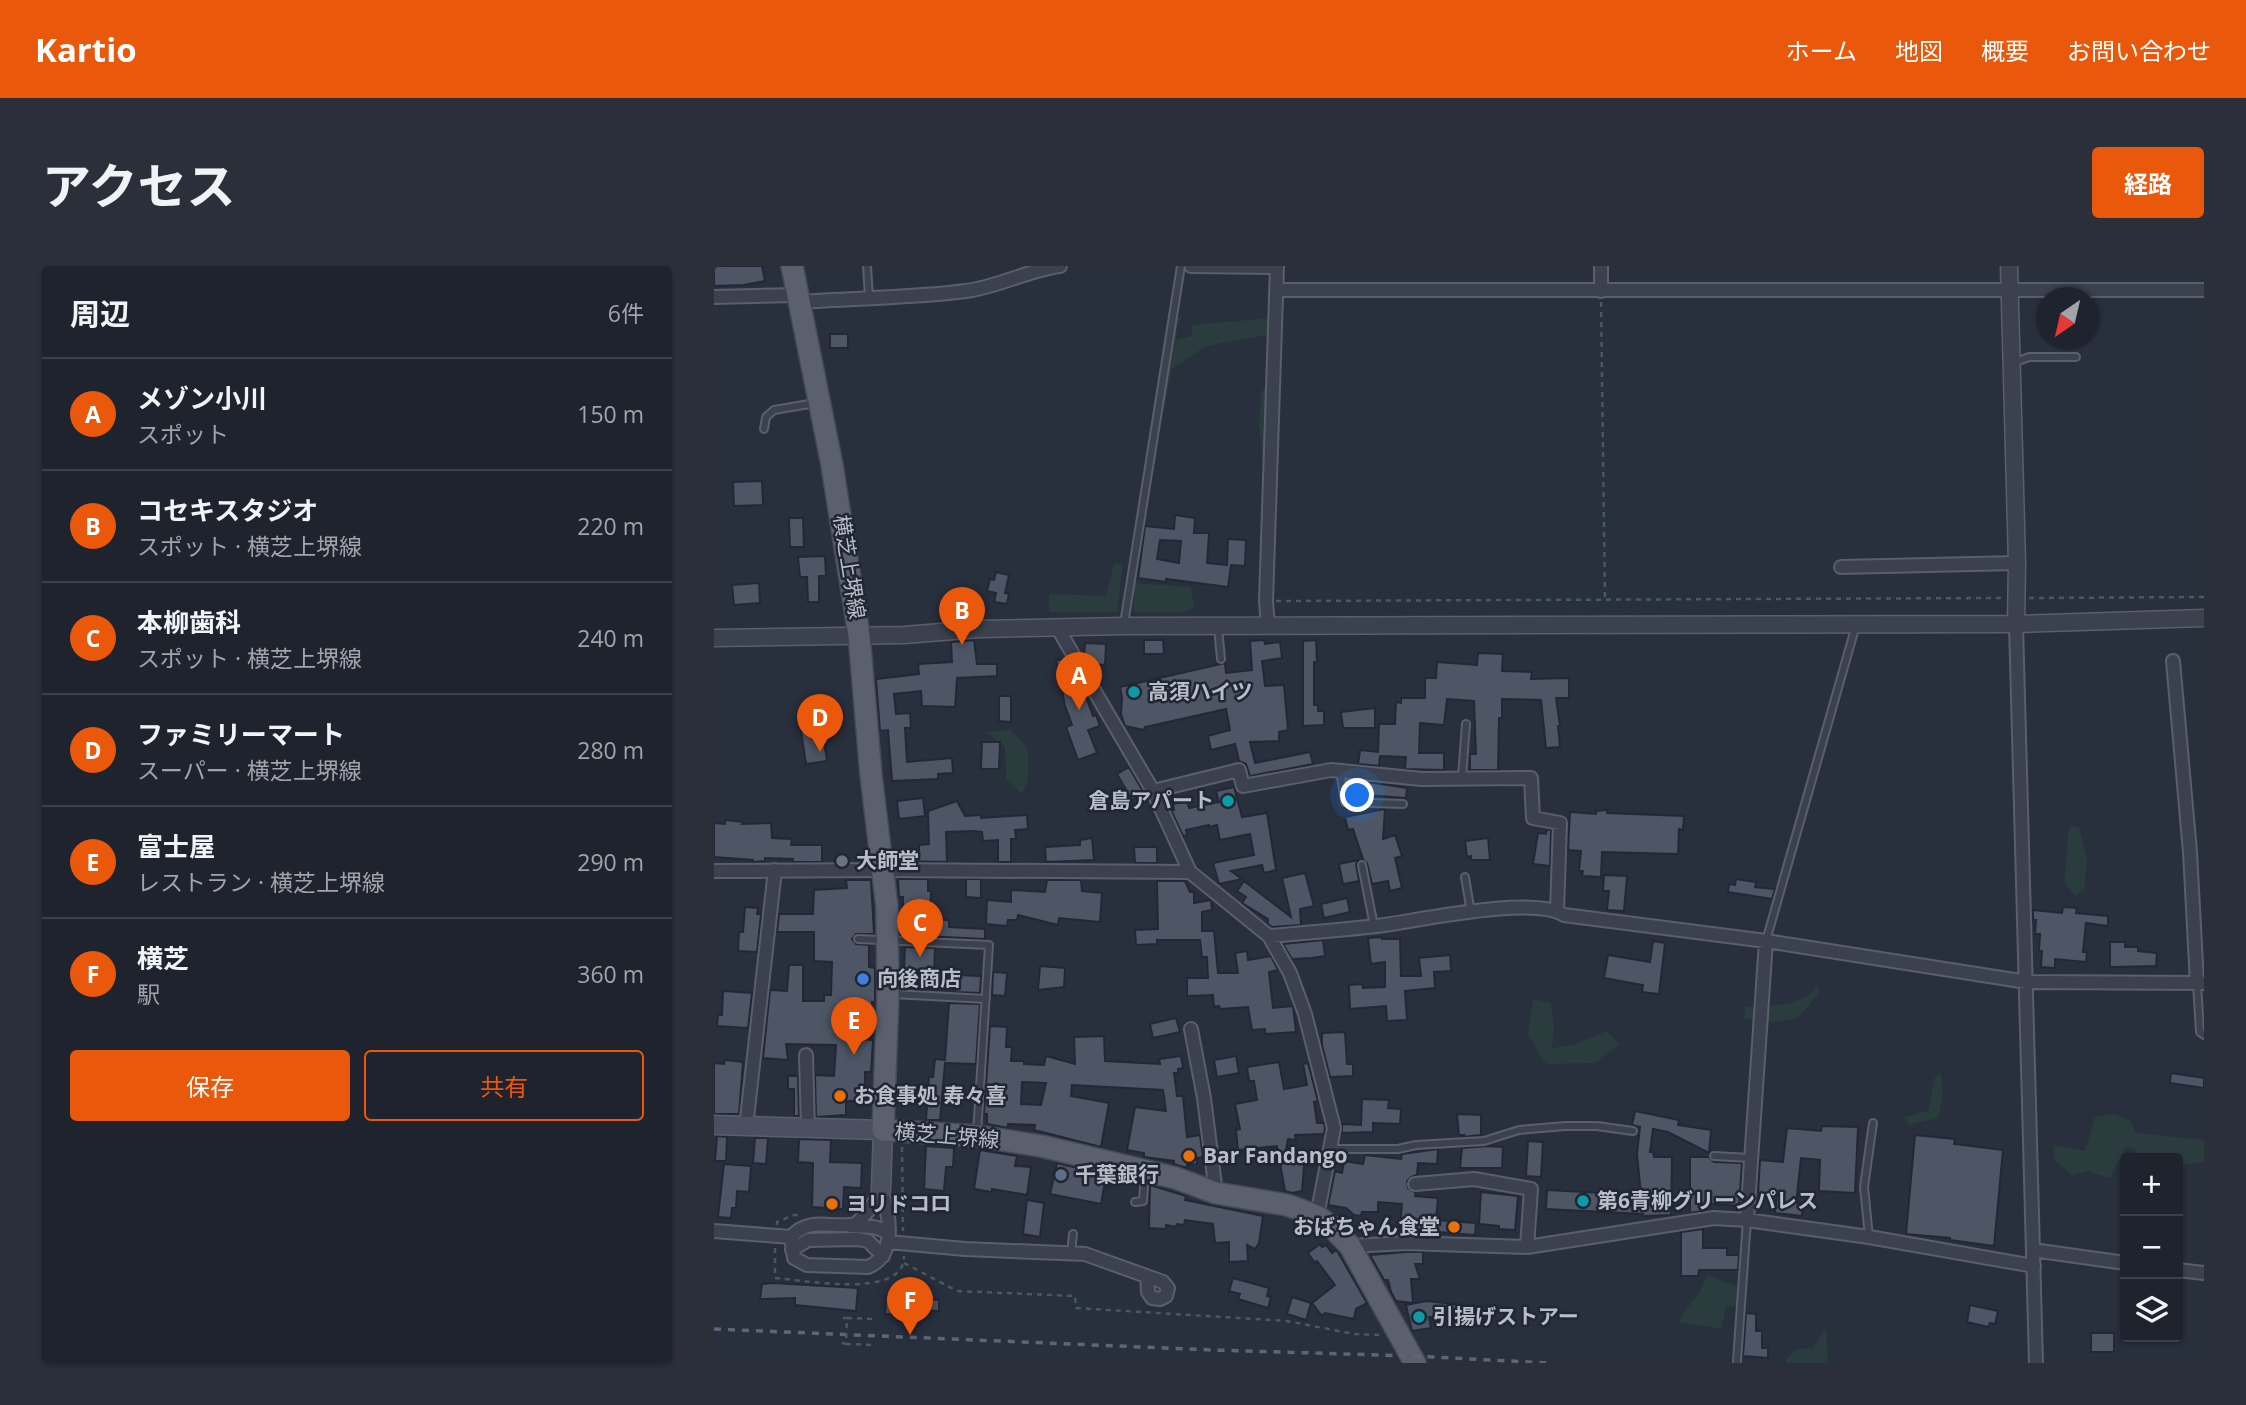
<!DOCTYPE html>
<html lang="ja">
<meta charset="utf-8">
<style>
:root{--surface:#1e232e;--page:#2b2f3a;--text:#f1f3f6;--muted:#a1a4aa;--line:#3c404a;--accent:#ea580c}
body{margin:0;font-family:"Open Sans","Noto Sans JP",sans-serif;background:var(--page);color:var(--text)}
.controls{position:absolute;right:21px;bottom:21px;display:grid;overflow:hidden;border-radius:7px;box-shadow:0 2px 5px #0004}
.controls button{width:63px;height:63px;display:grid;place-items:center;padding:0;border:0;border-bottom:2px solid var(--line);background:var(--surface);color:var(--text);font:35px sans-serif}
.compass{position:absolute;left:1322px;top:21px;width:63px;height:63px;border-radius:50%;background:var(--surface);box-shadow:0 2px 5px #0004;rotate:214deg}
.you{position:absolute;left:644px;top:530px;width:24px;height:24px;margin:-18px;border:5px solid #fff;border-radius:50%;background:#1a73e8;box-shadow:0 0 0 10px #1a73e833}
.badge{display:grid;place-items:center;width:46px;height:46px;border-radius:50%;background:var(--accent);color:#fff;font-size:23px;font-weight:700}
.pin{position:absolute;translate:-50% -58px;filter:drop-shadow(0 2px 4px #0008)}
.pin::after{content:'';position:absolute;top:37px;width:24px;height:21px;background:inherit;clip-path:polygon(0 0,100% 0,50% 100%)}
.list{margin:0;padding:0;list-style:none}
h2{display:flex;justify-content:space-between;align-items:center;height:91px;margin:0;padding:0 28px;font-size:30px}
h2 small{font-size:23px;font-weight:400;color:var(--muted)}
.list li{display:grid;grid-template-columns:46px 1fr auto;gap:21px;align-items:center;box-sizing:border-box;height:112px;padding:0 28px;border-top:2px solid var(--line)}
.list b{display:block;font-size:26px;white-space:nowrap}
.list p{margin:0;font-size:23px;white-space:nowrap;color:var(--muted)}
.list em{font-size:23px;font-style:normal;color:var(--muted)}
.actions{display:flex;gap:14px;padding:21px 28px}
.actions a{flex:1;padding:16px 0;border:2px solid var(--accent);border-radius:7px;text-align:center;font-size:24px;color:var(--accent)}
.actions .main{background:var(--accent);color:#fff}
.icon{flex:none;width:38px;height:38px;fill:none;stroke:currentColor;stroke-width:2;stroke-linecap:round;stroke-linejoin:round}
.map{position:relative;flex:none;width:1490px;height:1097px;overflow:hidden;border-radius:7px}
header{display:flex;align-items:center;gap:42px;box-sizing:border-box;height:98px;padding:0 35px;background:var(--accent);color:#fff}
header strong{font-size:33px}
nav{display:flex;gap:38px;margin-inline-start:auto;font-size:24px}
.intro{display:flex;align-items:center;justify-content:space-between;box-sizing:border-box;height:168px;padding:0 42px}
h1{margin:0;font-size:49px}
.button{padding:18px 32px;border-radius:7px;background:var(--accent);color:#fff;font-size:24px;font-weight:700}
main{display:flex;gap:42px;padding:0 42px}
aside{flex:1;background:var(--surface);border-radius:7px;box-shadow:0 2px 5px #0004}
.map>svg:first-child{display:block}
</style>
<header>
<strong>Kartio</strong>
<nav><a>ホーム</a><a>地図</a><a>概要</a><a>お問い合わせ</a></nav>
</header>
<div class="intro"><h1>アクセス</h1><a class="button">経路</a></div>
<main>
<aside>
<h2>周辺<small>6件</small></h2>
<ul class="list">
<li><span class="badge">A</span><div><b>メゾン小川</b><p>スポット</p></div><em>150 m</em></li>
<li><span class="badge">B</span><div><b>コセキスタジオ</b><p>スポット · 横芝上堺線</p></div><em>220 m</em></li>
<li><span class="badge">C</span><div><b>本柳歯科</b><p>スポット · 横芝上堺線</p></div><em>240 m</em></li>
<li><span class="badge">D</span><div><b>ファミリーマート</b><p>スーパー · 横芝上堺線</p></div><em>280 m</em></li>
<li><span class="badge">E</span><div><b>富士屋</b><p>レストラン · 横芝上堺線</p></div><em>290 m</em></li>
<li><span class="badge">F</span><div><b>横芝</b><p>駅</p></div><em>360 m</em></li>
</ul>
<div class="actions"><a class="main">保存</a><a>共有</a></div>
</aside>
<div class="map">
<svg width="1490" height="1097" viewBox="0 0 1490 1097">
<rect width="100%" height="100%" fill="#282f3d"/>
<path fill="#2b3c3f" d="M468 50 463 60 462 74 478 70V59L559 52 550 206 545 156 548 125 554 119 556 68 492 80 458 103 436 213 458 65 463 52Z
M400 297 409 298 403 346H335V328L392 330Z
M420 317 477 321 480 341 472 346H420Z
M297 464 314 483V514L308 528 292 513 291 481 272 466Z
M1355 560 1365 561 1373 593 1370 624 1362 630 1350 617Z
M1103 720 1106 726 1084 752 1060 756 1030 752 1031 741C1058 738 1085 743 1103 720Z
M819 733 837 737 840 763 838 782 861 778 893 765 905 778 881 797 832 798 814 769Z
M1227 807 1229 829 1224 852 1195 859 1190 851 1214 845 1221 811Z
M1400 848 1416 854 1422 867 1490 874V896L1464 900V892H1424L1421 883 1412 881 1396 912 1373 905 1359 910 1340 894 1339 879 1371 885 1381 851Z
M993 1008 1026 1022 1022 1040 1012 1041 1007 1063 966 1056C973 1037 988 1029 993 1008Z
M1112 1062 1114 1097H1072V1093L1083 1083 1098 1082Z"/>
<path fill="#4e5666" stroke="#222835" stroke-width="2" fill-rule="evenodd" d="M0 0H48L51 15 29 19 0 20Z
M116 68H134V82H116Z
M48 215 49 239 20 240 19 216Z
M461 249 481 252 480 267H495L493 297 513 299 514 273 532 274 531 300 517 299 514 321 452 313V316L424 312 431 260 460 263ZM446 274 467 275 465 297 443 293Z
M75 252H89L90 281H76Z
M111 290 112 310H105V336H94L93 311H86L84 291Z
M282 306 295 309 291 327 295 328 293 338 280 336 282 327 273 325 276 313 280 314Z
M45 317 46 337 20 339 18 319Z
M260 374 263 398H283V410L243 412 241 441 208 440 207 425 180 428 182 448 196 447 197 462H191L193 496 238 492 239 507 224 508V513L178 515 174 464 166 465 162 413 205 408 204 398 238 396 237 376Z
M430 374H449L450 388H430Z
M550 374 551 378 566 376 568 392 548 395 551 420 570 419 574 464 565 466V475L536 476 541 497 596 486 599 498 536 510 532 498 525 495 521 478 497 484 494 470 516 464 512 443 431 461 430 464 411 460 407 448 408 431 406 421 511 397 512 407 538 404 536 375Z
M602 374 603 396H600V439H604V445H610V459L589 460V375Z
M371 377 392 378 391 399 375 398 370 390Z
M764 387 789 388 788 405 818 406 817 413 855 412V432H842L846 460H844L846 481 832 482 827 434 788 433V452H785L784 504H756V488H762L760 435 733 433 730 459 706 457 705 487H730V504L691 503 692 491 666 490 665 500 644 498 646 484 664 486 665 458H681L682 436 687 437V432H711V412H722L723 396 763 399Z
M352 393 370 425 379 450 382 449 386 460 374 464 383 487 364 494 352 461 358 459 351 440 342 394Z
M285 430H297V456L285 455Z
M661 442V462H629L627 446Z
M108 462 113 495 92 498 87 465Z
M268 476H286L285 503H267Z
M415 501 430 527 418 534 403 508Z
M654 516 693 522 692 532 653 529Z
M520 521 528 551 553 547 562 604 550 607 548 599 517 605 528 613 505 618 499 597 540 589 536 568 506 574 503 559 495 561V559L472 564 473 569 469 570 457 544H460L459 538 473 535 475 542 505 536 502 525Z
M209 532 211 550 185 553 183 535Z
M243 535 251 550 267 549V552L313 549 314 563 301 564 302 573H297V596H284V574L269 575 268 566 259 565 232 566 233 596 181 595 180 589 205 587V579L215 578 214 545Z
M671 543 669 573 681 569 688 590 681 592 688 622 676 625 674 615 658 618 653 597 648 593 642 598 645 615 629 618 625 598 649 593 639 563 634 564 631 551Z
M893 544V547L970 550 969 564 965 563 964 588 888 586 887 611 868 610 869 605H865L867 585 854 584 856 546 882 548V545Z
M11 554 29 556 28 558 57 557 58 572 78 573 77 579H108V596H79V593L51 592V595L39 596V594L0 591V557L11 558Z
M833 563 837 564 836 600 819 598 824 567 832 568Z
M378 572 380 594 332 596 331 581 366 579V574Z
M774 572 776 594H757V590L753 591 751 575Z
M420 581H443V597H421Z
M591 607 600 640 586 643 587 659 558 661 554 658V653L528 637 532 631 523 625 530 615 577 651 568 612Z
M890 609 913 610 910 645 893 644 895 625H889Z
M184 613H214V625H217L216 651 189 650V631H185Z
M252 613H267V632L252 631Z
M1022 613 1042 616 1041 621 1061 623 1058 633 1014 626 1015 618 1021 619Z
M132 614H157L160 668H142L138 673 142 678 155 679V701L161 702V736H158V753L147 752 146 773 159 774 157 806H151V835H132V849L102 851 101 809 120 810 122 779 72 778 74 794 49 792 56 724 73 725 75 699H89V735H110V729H117L118 696 100 695V666H63L65 648H99L100 624 133 622Z
M333 614H367L368 625 388 627 386 656 345 652 344 659 304 649 303 654H294L293 660 272 658 273 634 297 636V624L331 626Z
M443 615H471L476 626H480V637L497 634 498 644 488 646V665H500L504 707H524L521 687 533 685 534 694 557 690 564 704 555 706 559 742 579 740 582 766 551 768V763L538 764 534 741 506 743 505 740 500 741 499 729 473 730V712H494L493 691H488L486 674H443V678L422 679 421 664 444 663Z
M633 632 636 646 610 652 607 638Z
M31 641 44 642 43 648H47L43 686 24 685 25 666H29Z
M1349 641 1363 642 1362 647 1394 650V660L1372 657 1369 686H1373L1372 696 1341 693V702L1327 701 1328 685H1325L1326 668H1321L1322 654H1319V644L1348 647Z
M210 653 235 654V661L271 663V673L209 670Z
M668 671V673H686L687 710H707L705 692 736 689 737 705 720 706 721 722 691 725 693 754 673 755 672 740 636 743 635 719 648 718 649 722 671 721V696L657 698 654 672Z
M609 674 611 690 598 692 578 693 569 678Z
M939 675 951 677 945 728 928 726 929 719 890 712 894 689 936 696Z
M1396 676H1411V681H1424V685L1443 687 1442 700 1396 701Z
M191 681 221 682 220 706 190 704Z
M326 700 351 702 350 721 324 724Z
M279 706 293 707 291 730 278 729Z
M242 709 267 710 266 727 241 726Z
M9 725 38 727 34 762 3 760 4 749H8Z
M235 737 266 738 262 798 231 797 226 854H212L215 811H219L221 793 231 794Z
M462 752 466 766 439 772 436 758Z
M276 760 293 761 292 781H298L297 795H310V798L330 799 332 790 361 798 360 771 390 770 391 795 446 798 445 793 467 790 469 802 464 803V807H460L463 830H469L473 871 486 869 489 891 483 892V898L473 899V902L460 898V895L430 891V887L413 884 421 841 452 845 449 824 358 819 357 830 395 837 387 881 320 864 321 859 294 858V862L273 858V848H270ZM308 816 332 817 327 839 307 838Z
M631 766 633 798H639V810L616 811 608 779V767Z
M522 790 525 807 503 811 500 794Z
M11 794 29 796 25 848H0V797L10 798Z
M565 796 570 823 593 819 589 798 594 797 604 835 600 836 603 857H610L611 862 610 868 581 869 582 874 574 873 572 884 584 886 585 890H606L604 899 590 900 588 925 578 927 571 925 563 880 524 884 522 864 526 863 521 838 543 834 540 815H535L533 801Z
M1457 807 1490 812V822L1456 817Z
M74 810H84L85 850H80V823H74Z
M648 833 675 834 674 842 687 843 686 858 659 857V866L628 867V858L647 859Z
M921 845 965 854 964 859 997 864 995 887 954 866 939 863 936 886H939L940 891H958L957 949 929 950V948L832 943 833 924 927 929 923 888 926 861 918 859Z
M743 848 767 849V869L749 871 750 869H745Z
M1108 860 1144 861 1141 927 1105 925 1106 894 1087 892 1082 937 1089 938 1088 950 1061 947 1063 929 1044 927 1046 894 1069 896 1073 862 1107 865Z
M1201 869 1241 873 1240 878 1289 884 1280 980 1236 974V972L1192 968Z
M3 870 13 871 12 895H1Z
M41 872H54L52 898 39 897Z
M85 873 117 874 116 896 148 897 147 922 130 921 129 943 98 941 99 897 84 896Z
M814 875 829 876 827 911 812 910Z
M212 880 240 882 239 901H232L230 925 210 923Z
M773 880 789 881 788 902H746L748 882Z
M724 883 723 898 704 897 703 909 697 911 693 915 694 922 702 927 701 930 724 932 722 954 762 957 761 969 686 963 688 938 664 936V946H648L647 950 640 949 632 942 614 939 621 905 628 907 630 895 649 898 651 889 687 893 688 888Z
M266 884 303 890 301 900 317 901 313 929 278 923V926L260 923Z
M976 891H995L1000 896 1028 897 1025 940 990 937 989 945 976 947Z
M343 897 400 911 399 918H395L394 922 390 921 387 938 336 928Z
M10 898 37 900 35 926 23 925 22 942H18L17 952 4 951Z
M436 919 472 930 471 934 549 950 545 977 541 983 533 979 534 995 515 996V976L501 977 499 958 471 954 470 959 463 958 462 961 452 959V963L435 962Z
M767 926 804 930 801 964 785 963V960L765 958Z
M313 934 330 937 326 971 309 968Z
M989 963V982H1013V989H1025L1024 1004H985L984 1010H967V966Z
M606 978 608 981 612 979 618 987 622 984 625 988 653 1037 642 1043 640 1053 611 1047 608 1050 598 1037 621 1019 603 995 601 997 594 987Z
M692 986H709V998H701L706 1013H697L699 1037 682 1035 677 1026 674 1014H670L656 989Z
M519 1012 555 1022 553 1030 557 1031 554 1042 524 1033 526 1028 515 1025Z
M59 1017 144 1022 142 1045 81 1039V1032L46 1033 48 1018Z
M172 1029 225 1034V1045L205 1044V1050L171 1048Z
M578 1031 597 1037 592 1054 573 1048Z
M713 1035 748 1039V1052L715 1051 717 1062 698 1065 692 1039Z
M1256 1039 1284 1045 1281 1058 1276 1057 1274 1061 1253 1056Z
M1032 1047 1042 1048V1065H1048V1082H1054V1092L1029 1090Z
M1377 1067H1400V1086H1377Z"/>
<g fill="none" stroke-linecap="round" stroke-linejoin="round">
<g stroke="#595f6b" stroke-width="10">
<path id="service" d="M153 0 155 31
M1299 97 1315 91H1362
M50 163 52 151 60 144 101 137
M410 358 467 0
M504 361 507 393
M626 505 631 536 689 538
M748 511 752 458
M648 599 660 660
M751 611 757 647
M144 673 275 679 263 868
M1052 675 1142 359
M1483 717 1486 766 1490 769
M179 728 272 733
M617 883H684L702 879 770 875 805 864 851 860H883L919 865
M1000 890 1036 892
M421 936 429 935 431 907
M1155 971 1150 921 1159 857
M357 988 359 968
M1023 1095 1033 954"/>
</g>
<g stroke="#595f6b" stroke-width="16">
<path id="minor" d="M477 0 563 1
M563 24H1490
M887 25V0
M0 31 84 29
M85 36C140 32 197 32 252 25 284 21 314 4 346 0
M1127 301 1303 297
M1302 358 1322 1097
M343 361 439 525 476 606 555 670 576 707 591 748 620 862 603 950
M554 361 552 335 563 0
M1459 395 1476 586 1483 717
M439 525 525 504 529 520 617 504 708 513 817 512 819 552 846 557 843 645
M0 605 168 604 476 606
M555 670C591 667 627 664 663 660 703 655 818 629 850 649L1052 675 1313 716 1490 717
M477 763 490 832 502 927
M92 789 94 863
M32 861 61 604
M701 918 760 913 817 923 813 981
M167 924C176 949 183 989 154 1001L93 999 80 992 77 971C95 950 118 963 142 958L157 942Z
M1033 954 1052 675
M136 960 160 961 174 966
M0 965 77 971
M174 976 251 983 371 988 449 1016 454 1022 452 1030 446 1033 438 1032 434 1026 433 1010
M636 980 692 977 813 981 1000 952 1033 954 1155 971 1320 1000
M78 984 94 974 143 973 154 975 169 990
M1319 984 1411 997
M1464 1004 1490 1007"/>
</g>
<g stroke="#595f6b" stroke-width="19">
<path id="tertiary" d="M1295 0 1303 297 1302 358
M0 372 190 369 265 363 410 360 1302 358 1490 352"/>
</g>
<g stroke="#595f6b" stroke-width="21">
<path id="secondary" d="M0 859 169 864 167 924"/>
</g>
<g stroke="#454a57" stroke-width="24">
<path id="primary" d="M78 0 118 199 145 369 157 509 173 641 174 728 169 864 263 870 327 880 462 912 502 927 573 939 603 950 618 961 636 980 701 1097"/>
</g>
<path stroke="#4a595d" stroke-width="2.5" stroke-dasharray="5 5" stroke-linecap="butt" d="M887 36 891 334
M1315 332 1490 331
M562 335 1287 332
M188 881 189 965
M63 959V956L80 949H87
M61 982V1012C89 1014 191 1034 190 990
M190 997 243 1025 361 1030 362 1042 573 1055 640 1068 666 1069
M133 1052 160 1053
M132 1078 160 1079"/>
<use href="#service" stroke="#3b414e" stroke-width="6"/>
<use href="#minor" stroke="#3b414e" stroke-width="12"/>
<use href="#tertiary" stroke="#3b414e" stroke-width="16"/>
<use href="#secondary" stroke="#4a5060" stroke-width="18"/>
<use href="#primary" stroke="#5a606d" stroke-width="21"/>
<path stroke="#5e6574" stroke-width="3.5" stroke-dasharray="7 7" stroke-linecap="butt" d="M0 1063 499 1084 699 1090 834 1097"/>
<path stroke="#4a595d" stroke-width="2.5" stroke-dasharray="5 5" stroke-linecap="butt" d="M128 1077 132 1078 133 1052H129"/>
</g>
<g fill="#0f9aa8" stroke="#202633" stroke-width="2.5">
<circle cx="420" cy="426" r="7"/>
<circle cx="514" cy="535" r="7"/>
<circle cx="869" cy="935" r="7"/>
<circle cx="705" cy="1051" r="7"/>
</g>
<circle fill="#6b7280" stroke="#202633" stroke-width="2.5" cx="128" cy="595" r="7"/>
<circle fill="#3f7fe0" stroke="#202633" stroke-width="2.5" cx="149" cy="713" r="7"/>
<g fill="#e8710a" stroke="#202633" stroke-width="2.5">
<circle cx="126" cy="830" r="7"/>
<circle cx="475" cy="890" r="7"/>
<circle cx="118" cy="938" r="7"/>
<circle cx="740" cy="961" r="7"/>
</g>
<circle fill="#5c6f8a" stroke="#202633" stroke-width="2.5" cx="347" cy="909" r="7"/>
<g text-anchor="middle" stroke-width="5" stroke-linejoin="round" paint-order="stroke">
<g font-size="21" fill="#b8bdc8" stroke="#202633">
<text transform="translate(135 301) rotate(81)" y="7">横芝上堺線</text>
<text transform="translate(233 870) rotate(5)" y="7">横芝上堺線</text>
</g>
<g font-size="21" font-weight="bold" fill="#b8bdc8" stroke="#202633" text-anchor="start">
<text x="434" y="433">高須ハイツ</text>
<text x="500" y="542" text-anchor="end">倉島アパート</text>
<text x="142" y="602">大師堂</text>
<text x="163" y="720">向後商店</text>
<text x="140" y="837">お食事処 寿々喜</text>
<text x="489" y="897">Bar Fandango</text>
<text x="361" y="916">千葉銀行</text>
<text x="883" y="942">第6青柳グリーンパレス</text>
<text x="132" y="945">ヨリドコロ</text>
<text x="726" y="968" text-anchor="end">おばちゃん食堂</text>
<text x="719" y="1058">引揚げストアー</text>
</g>
</g>
</svg>
<div class="controls">
<button>+</button>
<button>−</button>
<button><svg class="icon" aria-label="layers" viewBox="0 0 24 24"><path d="M12 4l9 5-9 5-9-5zM3 14l9 5 9-5"/></svg></button>
</div>
<svg class="compass" viewBox="-18 -18 36 36"><path d="M0-13l5 13h-10z" fill="#e53935"/><path d="M0 13l5-13h-10z" fill="#a1a4aa"/></svg>
<div class="you"></div>
<div class="pin badge" style="left:365px;top:444px">A</div>
<div class="pin badge" style="left:248px;top:379px">B</div>
<div class="pin badge" style="left:206px;top:691px">C</div>
<div class="pin badge" style="left:106px;top:486px">D</div>
<div class="pin badge" style="left:140px;top:789px">E</div>
<div class="pin badge" style="left:196px;top:1069px">F</div>
</div>
</main>
